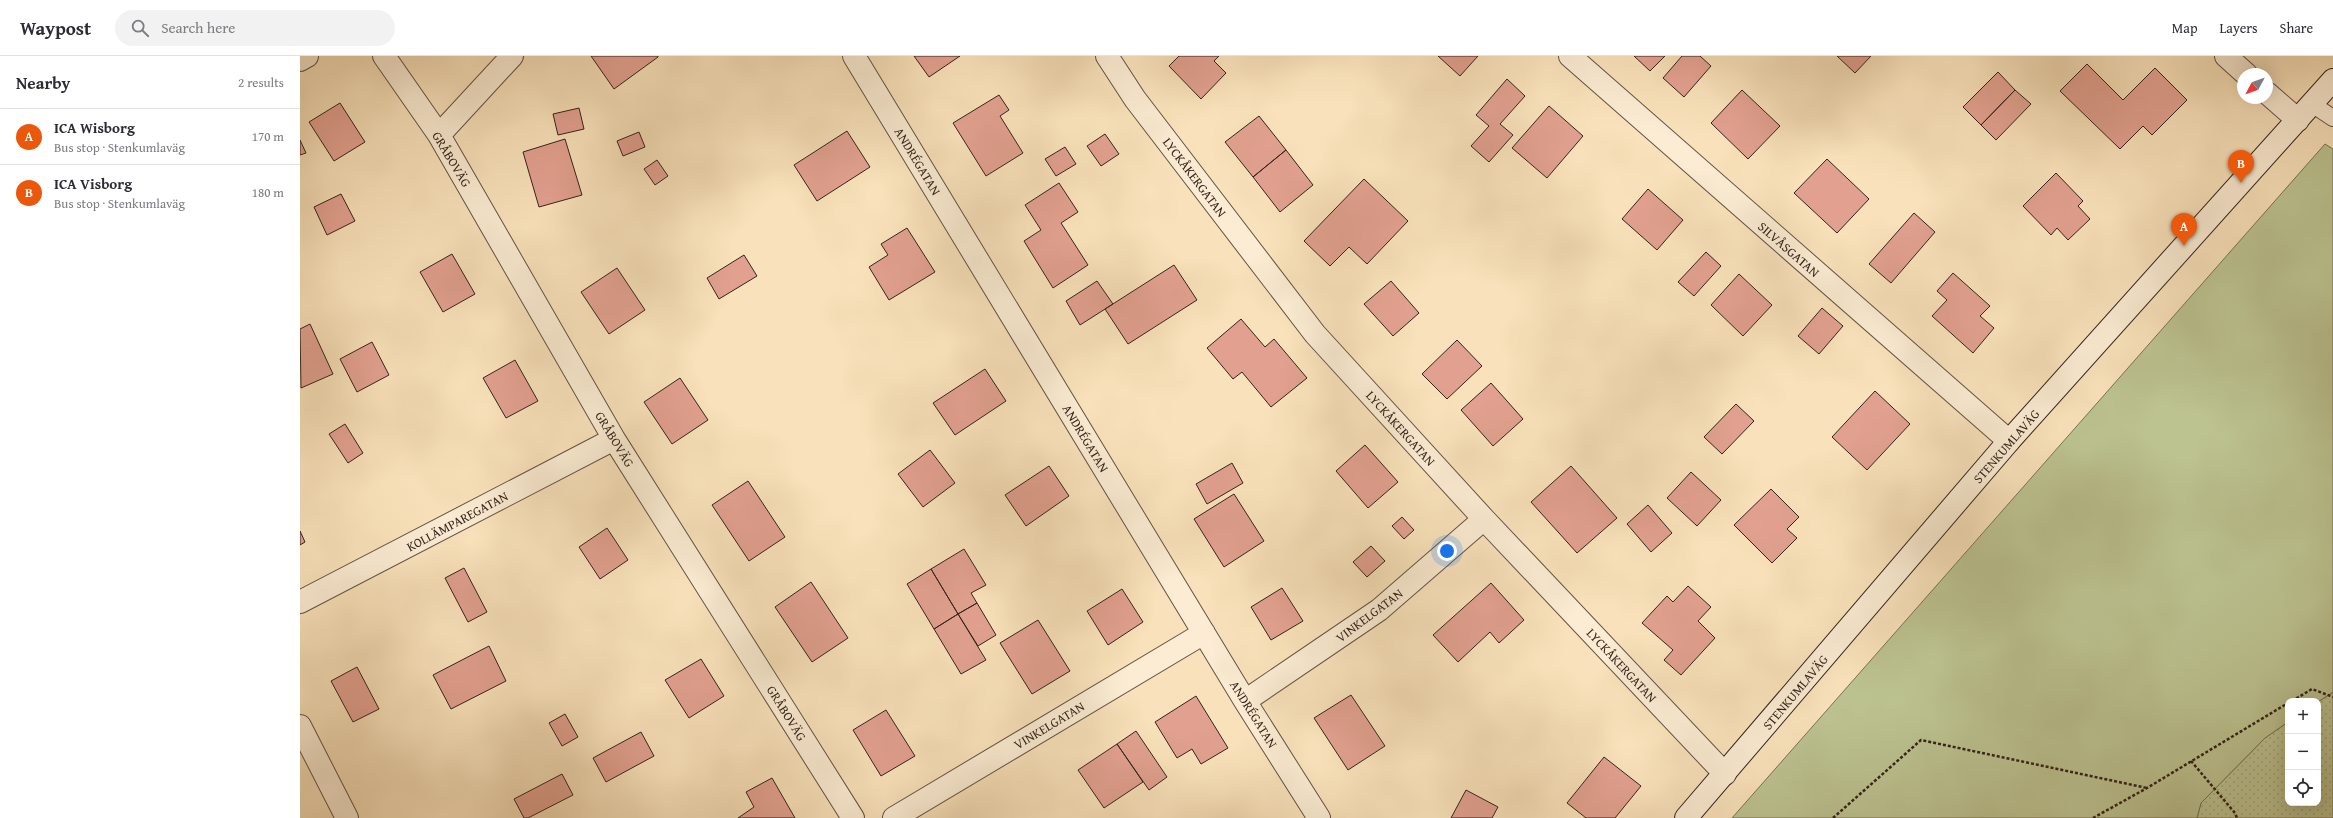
<!DOCTYPE html>
<meta charset="utf-8">
<style>
:root{--surface:#fff;--page:#f2f2f3;--text:#2b2b33;--muted:#7c7c81;--line:#e1e1e2;--accent:#ea580c}
body{margin:0;font-family:"Gentium Book Plus",serif;background:var(--page);color:var(--text)}
.controls{position:absolute;right:12px;bottom:12px;display:grid;overflow:hidden;border-radius:8px;box-shadow:0 4px 16px #0002}
.controls button{width:36px;height:36px;display:grid;place-items:center;padding:0;border:0;border-bottom:1px solid var(--line);background:var(--surface);color:var(--text);font:20px sans-serif}
.compass{position:absolute;left:1937px;top:12px;width:36px;height:36px;border-radius:50%;background:var(--surface);box-shadow:0 4px 16px #0002;rotate:229deg}
.you{position:absolute;left:1147px;top:495px;width:14px;height:14px;margin:-10px;border:3px solid #fff;border-radius:50%;background:#1a73e8;box-shadow:0 0 0 6px #1a73e833}
.badge{display:grid;place-items:center;width:26px;height:26px;border-radius:50%;background:var(--accent);color:#fff;font-size:13px;font-weight:700}
.pin{position:absolute;translate:-50% -33px;filter:drop-shadow(0 1px 2px #0008)}
.pin::after{content:'';position:absolute;top:21px;width:14px;height:12px;background:inherit;clip-path:polygon(0 0,100% 0,50% 100%)}
.list{margin:0;padding:0;list-style:none}
h2{display:flex;justify-content:space-between;align-items:center;height:52px;margin:0;padding:0 16px;font-size:17px}
h2 small{font-size:13px;font-weight:400;color:var(--muted)}
.list li{display:grid;grid-template-columns:26px 1fr auto;gap:12px;align-items:center;box-sizing:border-box;height:56px;padding:0 16px;border-top:1px solid var(--line)}
.list b{display:block;font-size:15px;white-space:nowrap}
.list p{margin:0;font-size:13px;white-space:nowrap;color:var(--muted)}
.list em{font-size:13px;font-style:normal;color:var(--muted)}
.icon{flex:none;width:22px;height:22px;fill:none;stroke:currentColor;stroke-width:2;stroke-linecap:round;stroke-linejoin:round}
.map{position:relative;flex:none;width:2033px;height:762px;overflow:hidden}
header{display:flex;align-items:center;gap:24px;box-sizing:border-box;height:56px;padding:0 20px;background:var(--surface);border-bottom:1px solid var(--line)}
header strong{font-size:19px}
nav{display:flex;gap:22px;margin-inline-start:auto;font-size:14px}
.search{width:280px;height:36px;background:var(--page);display:flex;align-items:center;gap:10px;box-sizing:border-box;padding:0 14px;border-radius:22px;color:var(--muted);font-size:15px}
main{display:flex}
aside{flex:1;background:var(--surface)}
.map>svg:first-child{display:block}
</style>
<header>
<strong>Waypost</strong>
<div class="search"><svg class="icon" aria-label="search" viewBox="0 0 24 24"><circle cx="10" cy="10" r="6"/><path d="M15 15l6 6"/></svg>Search here</div>
<nav><a>Map</a><a>Layers</a><a>Share</a></nav>
</header>
<main>
<aside>
<h2>Nearby<small>2 results</small></h2>
<ul class="list">
<li><span class="badge">A</span><div><b>ICA Wisborg</b><p>Bus stop · Stenkumlaväg</p></div><em>170 m</em></li>
<li><span class="badge">B</span><div><b>ICA Visborg</b><p>Bus stop · Stenkumlaväg</p></div><em>180 m</em></li>
</ul>
</aside>
<div class="map">
<svg width="2033" height="762" viewBox="0 0 2033 762">
<defs>
<pattern id="grass-dots" width="8" height="8" patternUnits="userSpaceOnUse"><rect width="8" height="8" fill="#bcc391"/><path d="M2 2h.1M6 6h.1" fill="none" stroke="#a2a77c" stroke-width="1.8" stroke-linecap="round"/></pattern>
</defs>
<rect width="100%" height="100%" fill="#f9e2bb"/>
<filter id="stains"><feTurbulence type="fractalNoise" baseFrequency=".005" numOctaves="4"/><feColorMatrix values="0 0 0 0 .2 0 0 0 0 .09 0 0 0 0 .02 0 0 0 .5 -.17"/></filter>
<radialGradient id="worn" r=".72"><stop offset=".6" stop-color="#630" stop-opacity="0"/><stop offset="1" stop-color="#630" stop-opacity=".3"/></radialGradient>
<path fill="url(#grass-dots)" stroke="#787356" d="M2033 636V762H1897L1901 747 1965 682 1988 666V747H2018V646Z"/>
<path fill="#bcc391" stroke="#787356" d="M2025 88 2033 93V636L2018 646 1988 645V666L1965 682 1901 747 1897 762H1432Z"/>
<path fill="#e2a190" stroke="#34231c" d="M291 0H358V1L314 33Z
M614 0H660L629 21Z
M879 0H919L914 5 926 17 901 43 869 10Z
M1138 0H1178L1160 20Z
M1334 0H1365L1350 15Z
M1382 0H1400L1411 10 1384 41 1363 22Z
M1537 0H1571L1555 17Z
M1787 8 1823 44 1855 12 1887 44 1852 79 1843 70 1820 93 1760 35Z
M1698 16 1715 34 1681 69 1663 51Z
M1207 23 1225 40 1200 68 1213 79 1189 106 1171 90 1189 70 1176 59Z
M1442 34 1480 70 1448 103 1411 67Z
M1715 34 1731 48 1696 84 1681 69Z
M699 39 709 54 700 60 723 97 686 120 653 67Z
M40 47 65 86 34 105 9 66Z
M1249 50 1283 80 1247 122 1212 92Z
M279 52 284 73 258 79 253 58Z
M959 60 986 94 953 121 925 86Z
M547 75 570 111 517 145 494 109Z
M339 76 345 91 323 100 317 85Z
M805 78 819 98 801 110 787 90Z
M265 83 282 139 239 151 223 96Z
M0 84 6 97 0 99Z
M765 91 776 108 756 120 745 103Z
M986 94 1013 129 980 156 953 121Z
M1527 103 1569 143 1537 177 1494 137Z
M357 104 368 120 355 129 344 113Z
M1756 117 1783 145 1778 150 1790 163 1768 184 1757 172 1751 179 1723 150Z
M1064 123 1108 165 1067 208 1049 191 1030 210 1004 185Z
M759 127 778 156 761 167 788 209 753 232 724 185 741 174 725 149Z
M1348 133 1383 164 1357 194 1322 163Z
M41 138 55 165 27 179 14 151Z
M1614 157 1635 176 1591 227 1569 208Z
M607 172 635 216 589 244 569 211 588 199 581 188Z
M1406 196 1421 210 1394 240 1378 226Z
M152 198 175 238 143 256 120 216Z
M444 199 457 220 419 243 407 222Z
M874 209 897 244 828 288 805 253Z
M317 212 345 254 309 278 281 236Z
M1653 217 1690 250 1680 260 1694 272 1673 297 1632 260 1647 244 1637 235Z
M1439 218 1472 249 1443 280 1411 249Z
M797 225 813 248 780 269 766 245Z
M1091 225 1119 257 1093 280 1064 248Z
M1522 252 1543 270 1519 298 1498 280Z
M941 263 965 291 974 283 1007 322 971 351 942 316 933 323 907 292Z
M10 268 33 318 1 332 0 273Z
M1157 284 1182 310 1147 343 1122 318Z
M72 286 89 319 57 336 40 303Z
M215 304 238 345 206 362 183 322Z
M685 313 706 345 655 379 633 347Z
M380 322 408 364 372 388 344 346Z
M1191 327 1223 363 1193 390 1161 354Z
M1575 335 1610 368 1567 414 1532 381Z
M1436 348 1454 365 1422 398 1404 381Z
M45 368 63 397 48 407 29 378Z
M1065 389 1098 426 1068 452 1036 415Z
M630 394 655 427 623 451 598 418Z
M932 407 943 427 907 448 896 428Z
M749 410 769 440 726 470 705 439Z
M1271 410 1317 462 1277 497 1231 446Z
M1391 416 1421 444 1397 470 1367 442Z
M448 425 485 481 449 505 412 449Z
M1471 433 1499 461 1487 473 1497 482 1472 507 1434 469Z
M934 438 964 485 924 511 894 463Z
M1348 449 1372 477 1351 496 1327 468Z
M1102 461 1114 474 1104 483 1092 470Z
M307 472 328 504 300 523 279 491Z
M0 475 5 486 0 489Z
M1071 490 1085 505 1067 521 1053 506Z
M664 493 686 529 671 537 677 547 658 558 631 513Z
M164 512 187 556 168 566 145 522Z
M631 513 658 558 634 573 607 528Z
M511 526 548 582 512 606 475 551Z
M1191 527 1224 564 1199 587 1190 576 1158 606 1133 579Z
M1388 530 1411 551 1398 565 1415 582 1381 619 1364 604 1373 594 1342 567 1367 540 1373 546Z
M982 532 1003 565 971 584 951 551Z
M822 533 843 566 808 589 787 555Z
M677 547 696 579 678 590 658 558Z
M658 558 686 604 661 618 634 573Z
M738 564 770 615 732 638 700 587Z
M189 590 206 625 151 653 133 619Z
M401 603 424 640 389 662 365 624Z
M57 611 79 653 53 666 31 625Z
M1051 639 1085 690 1048 714 1014 662Z
M896 640 928 692 901 708 892 693 877 702 855 666Z
M586 654 615 700 581 720 553 674Z
M265 658 278 681 262 690 249 667Z
M836 675 867 721 849 734 817 688Z
M341 676 354 700 306 726 293 702Z
M817 688 843 726 804 752 778 714Z
M1304 701 1341 730 1315 762H1286L1267 747Z
M262 718 273 739 228 762H224L214 743Z
M472 722 495 762H438L454 751 446 736Z
M1166 734 1198 751 1192 762H1151Z"/>
<g fill="none" stroke-linecap="round" stroke-linejoin="round">
<g stroke="#655344" stroke-width="18">
<path id="lane" d="M2012 48 2033 62"/>
</g>
<g stroke="#655344" stroke-width="24">
<path id="street" d="M84 0 139 79 314 383 553 762
M554 0 945 645 1019 762
M807 0 835 43 1015 278 1184 463 1425 718
M1270 0 1709 385
M1926 0 1946 18
M0 4 7 0
M1967 37 1998 64
M139 79 212 0
M0 546 314 383
M945 645 1079 554 1184 463
M0 670 47 762
M594 762 904 577"/>
</g>
<g stroke="#34231c" stroke-width="24">
<path id="secondary" d="M1386 762 1709 385 2033 24"/>
</g>
<path stroke="#34231c" stroke-width="2.5" stroke-dasharray="3 2" stroke-linecap="butt" d="M1992 645 2012 633 2033 641
M1891 705 1935 757 1937 762
M1533 762 1621 684 1847 732
M1793 762 1847 732 1988 647"/>
<use href="#lane" stroke="#fbecd3" stroke-width="16"/>
<use href="#street" stroke="#fbecd3" stroke-width="22"/>
<use href="#secondary" stroke="#fbecd3" stroke-width="22"/>
</g>
<g text-anchor="middle" stroke-width="3" stroke-linejoin="round" paint-order="stroke">
<g font-size="13" fill="#34231c" stroke="#fbecd3">
<text transform="translate(152 103) rotate(59)" y="5">GRÅBOVÄG</text>
<text transform="translate(618 105) rotate(59)" y="5">ANDRÉGATAN</text>
<text transform="translate(895 121) rotate(53)" y="5">LYCKÅKERGATAN</text>
<text transform="translate(1489 193) rotate(41)" y="5">SILVÅSGATAN</text>
<text transform="translate(1101 372) rotate(48)" y="5">LYCKÅKERGATAN</text>
<text transform="translate(786 382) rotate(59)" y="5">ANDRÉGATAN</text>
<text transform="translate(315 383) rotate(59)" y="5">GRÅBOVÄG</text>
<text transform="translate(1706 390) rotate(-49)" y="5">STENKUMLAVÄG</text>
<text transform="translate(157 465) rotate(-28)" y="5">KOLLÄMPAREGATAN</text>
<text transform="translate(1069 559) rotate(-37)" y="5">VINKELGATAN</text>
<text transform="translate(1322 609) rotate(47)" y="5">LYCKÅKERGATAN</text>
<text transform="translate(1495 636) rotate(-50)" y="5">STENKUMLAVÄG</text>
<text transform="translate(487 657) rotate(58)" y="5">GRÅBOVÄG</text>
<text transform="translate(954 658) rotate(58)" y="5">ANDRÉGATAN</text>
<text transform="translate(749 669) rotate(-31)" y="5">VINKELGATAN</text>
</g>
</g>
<rect width="100%" height="100%" filter="url(#stains)"/>
<rect width="100%" height="100%" fill="url(#worn)"/>
</svg>
<div class="controls">
<button>+</button>
<button>−</button>
<button><svg class="icon" aria-label="locate" viewBox="0 0 24 24"><circle cx="12" cy="12" r="6"/><path d="M12 2v4M12 18v4M2 12h4M18 12h4"/></svg></button>
</div>
<svg class="compass" viewBox="-18 -18 36 36"><path d="M0-13l5 13h-10z" fill="#e53935"/><path d="M0 13l5-13h-10z" fill="#7c7c81"/></svg>
<div class="you"></div>
<div class="pin badge" style="left:1884px;top:190px">A</div>
<div class="pin badge" style="left:1941px;top:127px">B</div>
</div>
</main>
